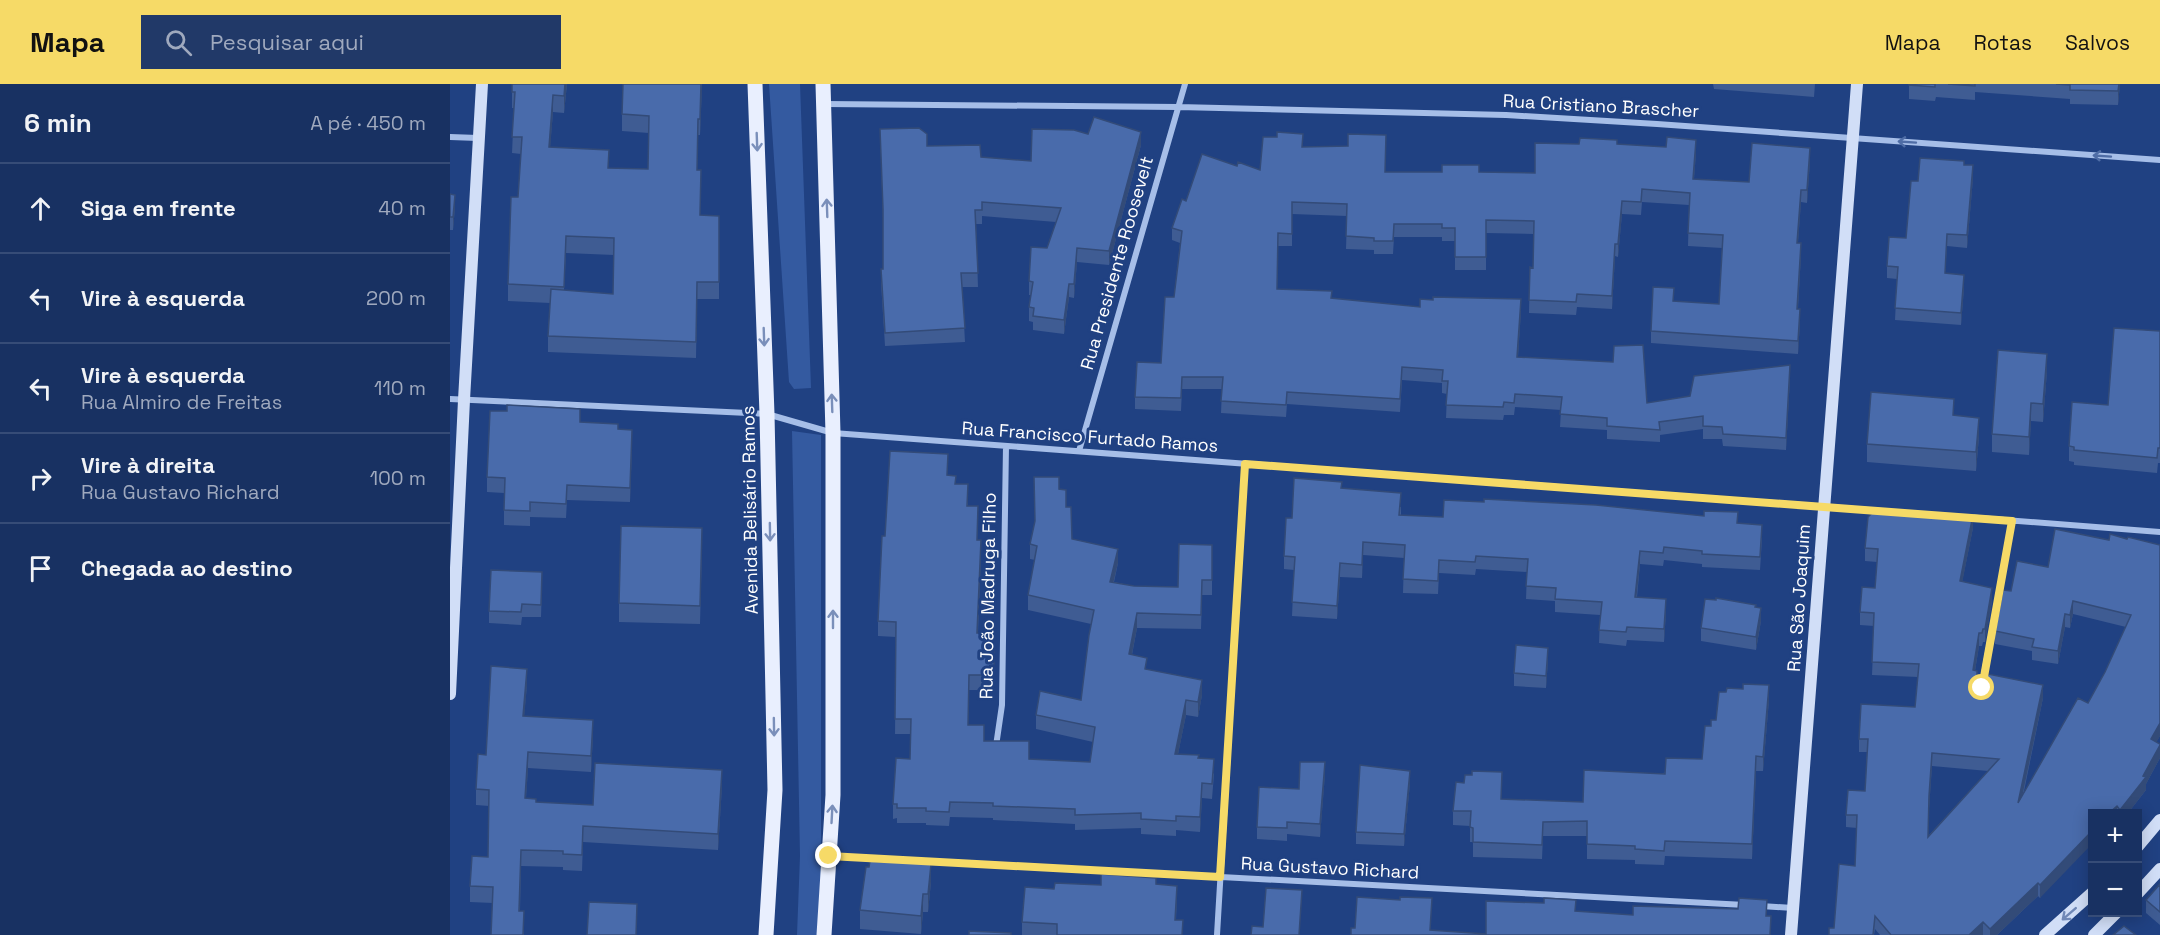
<!DOCTYPE html>
<html lang="pt">
<meta charset="utf-8">
<style>
:root{--surface:#183162;--page:#213968;--text:#f1f3f6;--muted:#9fa9be;--line:#364c77;--accent:#f6da67}
body{margin:0;font-family:"Space Grotesk",sans-serif;background:var(--page);color:var(--text)}
.controls{position:absolute;right:18px;bottom:18px;display:grid;overflow:hidden;border-radius:0px;box-shadow:0 3px 15px #0003}
.controls button{width:54px;height:54px;display:grid;place-items:center;padding:0;border:0;border-bottom:2px solid var(--line);background:var(--surface);color:var(--text);font:30px sans-serif}
.stop{position:absolute;width:18px;height:18px;margin:-14px;border:4px solid #f6da67;border-radius:50%;background:#fff}
.stop.end{background:#f6da67;border-color:#fff;box-shadow:0 2px 6px #0008}
.list{margin:0;padding:0;list-style:none}
h2{display:flex;justify-content:space-between;align-items:center;height:78px;margin:0;padding:0 24px;font-size:26px}
h2 small{font-size:20px;font-weight:400;color:var(--muted)}
.list li{display:grid;grid-template-columns:39px 1fr auto;gap:18px;align-items:center;box-sizing:border-box;height:90px;padding:0 24px;border-top:2px solid var(--line)}
.list b{display:block;font-size:22px;white-space:nowrap}
.list p{margin:0;font-size:20px;white-space:nowrap;color:var(--muted)}
.list em{font-size:20px;font-style:normal;color:var(--muted)}
.icon{flex:none;width:33px;height:33px;fill:none;stroke:currentColor;stroke-width:2;stroke-linecap:round;stroke-linejoin:round}
.map{position:relative;flex:none;width:1710px;height:851px;overflow:hidden}
header{display:flex;align-items:center;gap:36px;box-sizing:border-box;height:84px;padding:0 30px;background:var(--accent);color:#111}
header strong{font-size:28px}
nav{display:flex;gap:33px;margin-inline-start:auto;font-size:21px}
.search{width:420px;height:54px;background:var(--page);display:flex;align-items:center;gap:15px;box-sizing:border-box;padding:0 21px;border-radius:0px;color:var(--muted);font-size:22px}
main{display:flex}
aside{flex:1;background:var(--surface)}
.map>svg:first-child{display:block}
</style>
<header>
<strong>Mapa</strong>
<div class="search"><svg class="icon" aria-label="search" viewBox="0 0 24 24"><circle cx="10" cy="10" r="6"/><path d="M15 15l6 6"/></svg>Pesquisar aqui</div>
<nav><a>Mapa</a><a>Rotas</a><a>Salvos</a></nav>
</header>
<main>
<aside>
<h2>6 min<small>A pé · 450 m</small></h2>
<ul class="list">
<li><svg class="icon" aria-label="ahead" viewBox="0 0 24 24"><path d="M12 20V5M6 11l6-6 6 6"/></svg><div><b>Siga em frente</b></div><em>40 m</em></li>
<li><svg class="icon" aria-label="left" viewBox="0 0 24 24"><path d="M17 20v-9H6M10 6l-5 5 5 5"/></svg><div><b>Vire à esquerda</b></div><em>200 m</em></li>
<li><svg class="icon" aria-label="left" viewBox="0 0 24 24"><path d="M17 20v-9H6M10 6l-5 5 5 5"/></svg><div><b>Vire à esquerda</b><p>Rua Almiro de Freitas</p></div><em>110 m</em></li>
<li><svg class="icon" aria-label="right" viewBox="0 0 24 24"><path d="M7 20v-9h11M14 6l5 5-5 5"/></svg><div><b>Vire à direita</b><p>Rua Gustavo Richard</p></div><em>100 m</em></li>
<li><svg class="icon" aria-label="arrive" viewBox="0 0 24 24"><path d="M6 21V4h12l-3 4 3 4H6"/></svg><div><b>Chegada ao destino</b></div></li>
</ul>
</aside>
<div class="map">
<svg width="1710" height="851" viewBox="0 0 1710 851">
<rect width="100%" height="100%" fill="#204182"/>
<path fill="#345aa0" d="M319 0H350L361 304 344 305 339 298Z
M342 347 371 351V793L367 851H347L350 772Z"/>
<g fill="none" stroke-linecap="round" stroke-linejoin="round">
<path stroke="#a6bee8" stroke-width="6" d="M375 20 728 23 1056 31 1207 40 1710 76
M0 53 28 54
M0 315 317 330 383 349 1431 427
M629 367 735 0
M1516 433 1710 448
M1532 601 1562 437
M546 662 552 621 556 362
M379 772 1295 821
M1311 822 1343 824
M767 851 795 380"/>
<path stroke="#d1def7" stroke-width="12" d="M0 610 14 316 32 0
M1688 762 1710 736
M1688 809 1710 785
M1341 851 1407 0
M1595 851 1642 809
M1644 851 1667 828"/>
<path stroke="#e9effe" stroke-width="15" d="M305 0 317 330 325 706 316 851
M373 0 383 349V711L374 851"/>
</g>
<path fill="#3f5c93" fill-rule="evenodd" d="M117 0 114 29 103 28 100 63 159 84 198 85 199 49 172 47V30L252 0 250 51H248L247 86 250 131 269 132V215H247L246 274 98 268V252L100 219 58 217V200L68 113 71 70 62 69 64 24H62V8ZM116 169 164 171 163 210 114 206Z
M1263 0H1365L1364 13 1264 5Z
M1459 0H1670L1668 21 1620 20V15L1525 8V16L1486 13 1485 17 1459 15Z
M430 45 477 62 531 73 581 77 638 50 691 61 659 181 627 178 624 214 619 213 614 250 583 246V238L579 237V223L581 211H579V197L597 164 606 138 532 132V140H526L528 203H512L515 258 435 262 431 199V185H433V137Z
M827 53 853 63 936 88 1085 89 1167 60 1246 69 1244 95 1299 98 1360 77 1357 119 1351 118 1348 159 1351 171 1348 225 1350 238 1348 270 1201 259V247L1224 217 1269 220 1272 164 1238 162 1239 121 1192 118 1191 131 1172 130 1168 173 1165 172 1162 225 1127 223 1126 231 1079 229 1080 183 1083 184 1084 150 1036 149V186H1005V157H992V153H944L943 170H924V166L896 165 897 132 842 130V162H828L827 205 882 214 970 223 1071 227 1068 273 1197 319 1240 312 1340 293 1336 366 1273 362 1272 355H1253V345L1210 351V358L1157 355V346L1110 343 1111 326 1065 323 1064 331H1054L1053 336 996 334 997 310 992 309V299L952 296 950 328 837 320 836 333 771 329 772 305H732L731 327 685 325V313L711 279 724 213 730 159 722 156V144L736 117 787 82 810 86Z
M1514 81 1523 94 1517 164 1497 162 1495 189 1514 204 1511 241 1445 236 1447 195 1437 194V182L1456 154 1468 97Z
M0 110 5 123 3 146H0Z
M1710 247V379H1708L1707 389 1624 381V378L1619 377V362L1658 321Z
M1597 287 1593 338 1581 337 1579 371 1542 368V350Z
M1504 331 1529 352 1526 387 1417 378V360Z
M130 338 168 345 182 361 180 418 117 416 116 434 80 433V442L54 441V409L37 408V393Z
M498 391 518 415V422L528 436 527 456 531 471 528 549H544V606H519L518 641 534 657 579 675 640 678 643 658 586 645V631L631 616 641 540 578 526V511L585 476 580 475V460L609 405 616 423 622 455 668 479 664 498 684 502 728 503 762 461V511H752L751 545 687 544 682 571 697 586 752 611 748 633 736 631 728 670 749 674 764 690 762 715 752 714 750 748 726 746V752L691 750V744L625 746V740L543 736V734L500 733 499 742 476 741V739H447V734L443 735V720L460 675 461 650H445L446 553 428 552V537Z
M892 405 951 423V431L993 433 1288 439 1312 454 1310 486 1252 483V480L1214 476 1213 482 1190 480 1187 513 1216 528 1214 558 1177 556 1176 562 1149 559 1150 531 1105 528V517L1076 515 1077 488 1026 485 1025 491 989 489 988 510 953 509 954 474 913 471 912 494 890 493 887 535 842 532 844 486 834 485V472L842 434Z
M1523 444 1512 498 1542 517 1535 558H1533L1532 562H1529L1525 587 1527 593 1531 596 1593 614 1573 712 1638 619 1655 588 1676 543 1623 530 1620 544 1615 543 1608 580 1582 576V567L1545 560V547L1561 507 1598 483 1659 456 1677 455 1710 461V652L1706 658 1710 660V674L1696 700V706L1678 729H1642L1590 814 1588 812 1547 851H1430L1425 845 1424 851H1379L1384 844 1405 782 1407 744 1396 743V731L1415 707 1417 668H1409V655L1465 623 1468 593 1422 591 1424 542 1410 541V528L1425 504 1427 478 1415 477V464ZM1482 682 1538 687 1478 752 1479 725Z
M252 462 250 540 169 538V519Z
M92 501 91 533H72L71 541 39 539V527Z
M1306 524 1311 537 1306 566 1251 557V544Z
M1098 576 1096 604 1064 602V589Z
M77 601 74 632 143 652 141 688 78 684 76 714 86 718 143 721 272 702 268 766 133 758 132 787 113 786V783L71 782 70 827H74V851H41L43 819 20 818V802L38 773 39 722 26 721V705L36 671Z
M1319 616 1313 687H1306L1302 775 1215 772 1214 781 1185 780V776L1137 775V752H1093L1092 775 1023 773V758H1020V742L1003 741V727L1014 699 1022 691 1051 715 1133 718 1252 675 1261 642 1266 636Z
M875 690 870 753 837 750V757L807 755V743L849 705Z
M960 699 954 762 906 760V748Z
M419 783 481 798 478 828H473L471 850 410 845V826Z
M706 800 727 814 726 836H733L732 851H572V838L604 805 651 801Z
M1710 800V841L1696 829V816Z"/>
<path fill="#334b78" d="M115 0H117L114 29V12Z
M251 0 252 7 250 51V35Z
M1669 0H1670L1668 21V7Z
M103 11V28L99 80V63Z
M691 48V61L659 181V167Z
M1246 56V69L1243 107V95Z
M1360 64V77L1357 119V106Z
M1523 81V94L1517 164V151Z
M1351 106V118L1347 171V159Z
M5 111V123L3 146V133Z
M1172 117V130L1168 173V160Z
M1351 159V171L1347 238V225Z
M1165 160V172L1162 225V212Z
M627 164V178L624 214V200Z
M1514 191V204L1511 241V229Z
M619 200V213L614 250V236Z
M1071 215V227L1067 286V273Z
M1350 225V238L1348 270V257Z
M1597 270V287L1593 338V320Z
M1340 281V293L1336 366V354Z
M1581 319V337L1579 371V353Z
M1529 334V352L1526 387V368Z
M182 346V361L180 418V404Z
M1523 431V444L1510 510V497Z
M531 456V471L527 563V549Z
M913 458V471L912 494V481Z
M668 465V479L660 512V498Z
M1190 467V480L1185 526V513Z
M890 479V493L887 535V522Z
M1542 504V517L1535 558V545Z
M1216 515V528L1214 558V545Z
M1623 517V530L1620 544V531Z
M1311 524V537L1306 566V553Z
M687 529V544L679 585V570Z
M1615 530V543L1608 580V567Z
M1529 549V562L1523 599V586Z
M1098 564V576L1096 604V592Z
M77 585V601L73 648V632Z
M752 596V611L748 633V618Z
M1319 601V616L1313 687V673Z
M1593 601V614L1568 732V719Z
M736 616V631L725 685V670Z
M143 636V652L141 688V672Z
M1710 639V652L1701 668V655Z
M1710 661V674L1696 700V706L1678 729H1670V726L1693 692Z
M78 668V684L75 730V714Z
M1482 669V682L1479 725V712Z
M1306 672V687L1302 775V760Z
M875 678V690L870 753V740Z
M272 686V702L268 766V750Z
M960 687V699L954 762V750Z
M752 699V714L750 748V733Z
M1667 722V729H1659Z
M1642 747V760L1590 814V801Z
M481 780V798L478 828V810Z
M1588 799V812L1547 851H1540V845Z
M727 802V814L725 848V836Z
M473 810V828L471 850V832Z
M1533 838V851H1519Z"/>
<path fill="#496bab" stroke="#334b78" stroke-width="1.5" fill-rule="evenodd" d="M62 0H115L114 12 103 11 99 63 159 66 158 84 198 85 199 32 172 30 173 0H251L250 35H248L247 86H251L250 131 269 132V198H247L246 258 98 252 101 205 163 210 164 154 116 152 114 203 58 200 61 113H68L72 53H62L65 8H62Z
M1459 0H1485V3L1459 1Z
M1498 0H1525V2Z
M1606 0H1669L1668 7 1620 6V1Z
M644 33 691 48 659 167 627 164 624 200H619L614 236 583 232 584 224 579 223 583 198 579 197 581 163 597 164 611 124 532 118V126H525L528 189H511L515 244 435 249 431 185H433V125L430 45 469 44 477 50V62L530 61 531 73 581 77 582 45 624 46 638 50Z
M827 48 853 50 852 63 898 62V50L936 51 935 88H992V81H1029V88L1085 89V59L1129 60 1130 54 1167 56V60L1216 63 1217 53 1246 56 1243 95 1299 98 1302 59 1360 64 1357 106H1351L1347 159H1351L1347 225H1350L1348 257 1201 247 1203 203 1224 204 1223 217 1269 220 1273 151 1238 149 1240 109 1192 105 1191 118 1172 117 1168 160H1165L1162 212 1127 210 1126 218 1079 216 1080 183 1083 184 1084 137 1036 136V173H1005V144H992V140H944L943 157H924V154L896 152 897 120 842 118V150L828 149 827 205 882 207 881 214 970 223V215L983 216V213L1071 215 1067 273 1163 278 1164 262 1193 261 1197 319 1240 312 1244 292 1340 281 1336 354 1273 350 1272 343 1253 342V332L1209 338 1210 346 1157 342V334L1110 330 1112 313 1065 310 1064 319 1054 318 1053 323 996 321 998 297H992L993 286 952 283 950 315 837 308 836 321 771 317 773 293H732L731 314 685 313 687 278 711 279 715 213H724L732 147 722 144 732 115 736 117 752 70 787 82 788 78 810 86 813 53H827Z
M1470 74 1514 77V81H1523L1517 151 1497 150 1495 189 1514 191 1511 229 1445 224 1448 183 1437 182 1439 153 1456 154 1461 97H1468Z
M0 110 5 111 3 133H0Z
M1664 244 1710 247V364H1708L1707 374 1624 366V363L1619 362 1622 318 1658 321Z
M1548 266 1597 270 1593 320 1581 319 1579 353 1542 350Z
M1421 308 1504 315 1503 331 1529 334 1526 368 1417 360Z
M57 321 130 325V338L168 340V345L182 346 180 404 117 401 116 420 80 418V427L54 426 55 394 37 393 40 327H57Z
M440 367 498 370 497 391 506 392 505 400H518L517 422H528L527 456H531L527 549H544V591H519L518 641H534V657H579V675L640 678 645 643 586 631 590 607 631 616 639 551 644 526 578 511 587 462 580 460 585 437 584 393H609V405L616 406V423H621L622 455 668 465 660 498 684 502 728 503 729 460 762 461V496H752L751 531 687 529 679 570 697 574 695 585 752 596 748 618 736 616 725 670 749 671 748 674 764 675 762 700 752 699 750 733 726 732V737L691 735V729L625 731V725L543 722V719L500 718 499 728 476 727V724H447V720H443L446 674 460 675 461 635H445L446 538 428 537 432 452H435Z
M844 394 892 398 891 404 951 409 949 431 993 433 994 416 1034 418V415L1146 421 1254 432V427L1288 428 1287 439 1312 441 1310 473 1252 470V467L1214 463 1213 469 1190 467 1185 513 1216 515 1214 545 1177 543 1176 548 1149 546 1152 518 1105 515 1106 504 1076 502 1078 475 1026 472 1025 478 989 476 988 497 953 495 955 461 913 458 912 481 890 479 887 522 842 518 845 473 834 472 836 434H842Z
M1427 424 1523 431 1510 497 1542 504 1535 545H1533L1532 549H1529L1523 586 1527 587V593L1531 596 1536 595 1538 590 1593 601 1568 719 1628 614 1638 619 1655 588 1681 531 1623 517 1620 531 1615 530 1608 567 1582 563 1584 555 1545 547 1553 506 1561 507 1567 477 1598 483 1605 445 1659 456 1660 450 1677 455 1678 453 1710 461V639L1701 655 1710 660V661L1693 692 1696 693 1670 726 1667 722 1659 729H1642V747L1590 801 1588 799 1540 845 1533 838 1519 851H1441L1425 832 1423 851H1379V844H1384L1389 780 1405 782 1407 731H1396L1398 706 1415 707 1418 655H1409L1411 620 1465 623 1469 580 1422 578 1424 529 1410 528 1412 503 1425 504 1428 465 1415 464 1418 433ZM1482 669 1549 675 1478 753 1479 712Z
M171 442 252 444 250 522 169 519Z
M41 486 92 488 91 521 72 520 71 528 39 527Z
M1266 514 1306 521 1305 523 1311 524 1306 553 1251 544 1255 515 1266 516Z
M1066 561 1098 564 1096 592 1064 589Z
M41 582 77 585 73 632 143 636 141 672 78 668 75 714 86 715V718L143 721 145 679 272 686 268 750 133 742 132 771 113 770V767L71 766 69 827H74L73 851H41L43 803 20 802 22 772 38 773 39 706 26 705 28 670 36 671Z
M1293 600 1319 601 1313 673 1306 672 1302 760 1215 757 1214 767 1185 765V762L1137 760V737L1093 738 1092 761 1023 758V744L1020 743 1021 727H1003L1006 698 1014 699 1015 691H1022V687L1052 688 1051 715 1133 718 1134 686 1215 690 1216 674 1252 675 1255 642H1261V636H1266L1269 608H1276L1277 604 1293 605Z
M850 678H875L870 740 837 738V744L807 743 809 703 849 705Z
M910 681 960 687 954 750 906 748Z
M433 776 481 780 478 810H473L471 832 410 826 416 783H419L420 777 433 778Z
M651 790 706 794V800L727 802 725 836H733L732 851H607V840L572 838 575 803 604 805 605 799 651 801Z
M1710 800V828L1696 816Z
M816 804 852 806 849 851H801L802 842 813 843Z
M907 813 950 816V813L982 814 980 846 1036 850V817L1094 819V814L1126 816 1125 827 1183 831V822L1288 825 1289 814 1317 816 1316 832H1321L1320 851H901V844H905Z
M139 818 187 820 186 851H137Z
M1674 842 1686 851H1663Z
M519 847 561 849V851H519Z"/>
<defs><path id="oneway-shaft" d="M-6 0H5M1.5-3L5.5 0L1.5 3" fill="none" stroke-width="1.6" stroke-linecap="round" stroke-linejoin="round" transform="scale(1.5)"/></defs>
<g stroke="#7a8fba">
<use href="#oneway-shaft" transform="translate(307 58) rotate(88)"/>
<use href="#oneway-shaft" transform="translate(377 124) rotate(-92)"/>
<use href="#oneway-shaft" transform="translate(314 253) rotate(88)"/>
<use href="#oneway-shaft" transform="translate(382 319) rotate(-92)"/>
<use href="#oneway-shaft" transform="translate(320 448) rotate(89)"/>
<use href="#oneway-shaft" transform="translate(383 535) rotate(-90)"/>
<use href="#oneway-shaft" transform="translate(324 643) rotate(89)"/>
<use href="#oneway-shaft" transform="translate(382 730) rotate(-87)"/>
</g>
<g stroke="#4f6da6">
<use href="#oneway-shaft" transform="translate(1457 58) rotate(-176)"/>
<use href="#oneway-shaft" transform="translate(1652 72) rotate(-176)"/>
</g>
<use stroke="#7088b7" href="#oneway-shaft" transform="translate(1619 830) rotate(139)"/>
<g fill="none" stroke-linecap="round" stroke-linejoin="round">
<path stroke="#f6da67" stroke-width="8" d="M379 772 770 793 795 380 1562 437 1532 604"/>
</g>
<g text-anchor="middle" stroke-width="6" stroke-linejoin="round" paint-order="stroke">
<g font-size="18" fill="#fff" stroke="#204182">
<text transform="translate(1151 22) rotate(3)" y="6">Rua Cristiano Brascher</text>
<text transform="translate(667 179) rotate(-74)" y="6">Rua Presidente Roosevelt</text>
<text transform="translate(640 353) rotate(4)" y="6">Rua Francisco Furtado Ramos</text>
<text transform="translate(300 426) rotate(-91)" y="6">Avenida Belisário Ramos</text>
<text transform="translate(538 512) rotate(-89)" y="6">Rua João Madruga Filho</text>
<text transform="translate(1349 514) rotate(-86)" y="6">Rua São Joaquim</text>
<text transform="translate(880 784) rotate(3)" y="6">Rua Gustavo Richard</text>
</g>
</g>
</svg>
<div class="controls">
<button>+</button>
<button>−</button>
</div>
<div class="stop" style="left:1532px;top:604px"></div>
<div class="stop end" style="left:379px;top:772px"></div>
</div>
</main>
